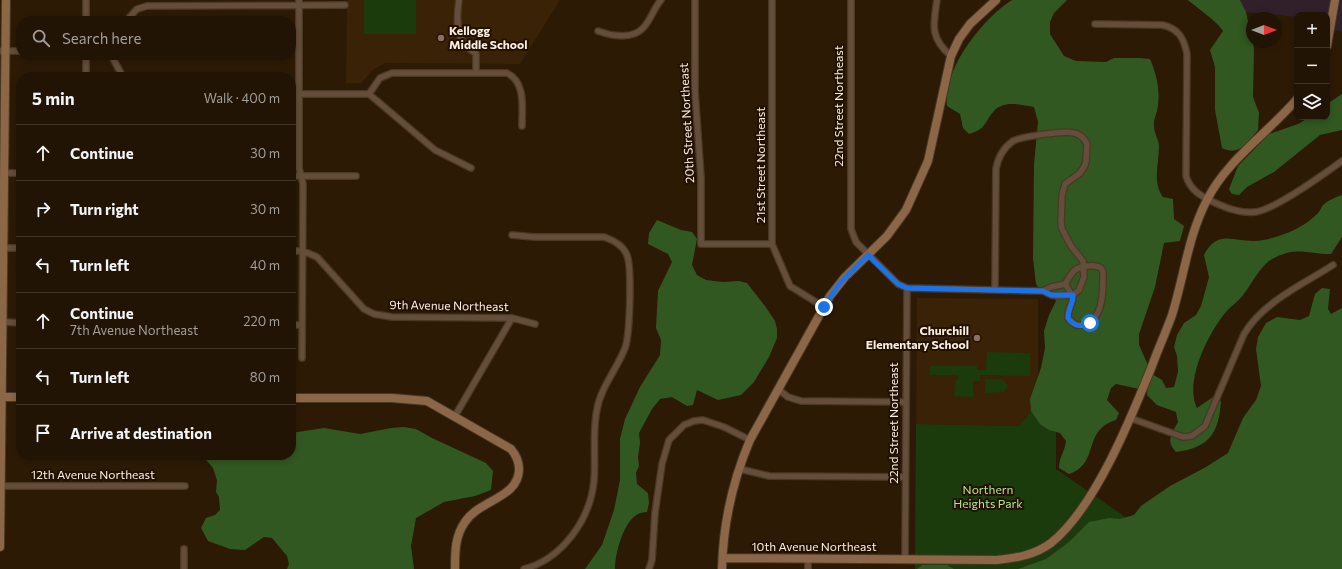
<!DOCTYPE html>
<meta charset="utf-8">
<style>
:root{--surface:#211404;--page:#291d0e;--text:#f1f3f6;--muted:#a29e9a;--line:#3e3326}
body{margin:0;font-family:Commissioner,sans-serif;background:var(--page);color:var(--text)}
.controls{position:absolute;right:12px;top:12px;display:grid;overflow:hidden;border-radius:8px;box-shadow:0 2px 6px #0003}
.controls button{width:36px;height:36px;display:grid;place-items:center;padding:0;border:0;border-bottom:1px solid var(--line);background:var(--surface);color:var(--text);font:20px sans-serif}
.compass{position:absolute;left:1246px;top:12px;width:36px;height:36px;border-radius:50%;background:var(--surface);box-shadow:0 2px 6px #0003;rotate:90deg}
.stop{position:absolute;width:12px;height:12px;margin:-9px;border:3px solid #1a73e8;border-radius:50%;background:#fff}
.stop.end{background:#1a73e8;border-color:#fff;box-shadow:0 1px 4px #0008}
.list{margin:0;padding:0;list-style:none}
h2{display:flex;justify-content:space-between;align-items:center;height:52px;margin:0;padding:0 16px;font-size:17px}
h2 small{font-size:13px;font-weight:400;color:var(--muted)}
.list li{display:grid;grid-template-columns:26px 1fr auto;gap:12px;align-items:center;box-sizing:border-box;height:56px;padding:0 16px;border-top:1px solid var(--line)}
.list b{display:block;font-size:15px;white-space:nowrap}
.list p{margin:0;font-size:13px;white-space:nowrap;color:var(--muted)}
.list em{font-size:13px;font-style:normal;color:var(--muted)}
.icon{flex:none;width:22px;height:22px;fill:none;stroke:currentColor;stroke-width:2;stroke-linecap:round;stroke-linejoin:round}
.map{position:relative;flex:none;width:1342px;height:569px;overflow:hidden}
.search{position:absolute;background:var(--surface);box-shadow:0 2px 6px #0003;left:16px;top:16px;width:280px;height:44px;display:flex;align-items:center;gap:10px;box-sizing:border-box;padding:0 14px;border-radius:16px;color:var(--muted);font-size:15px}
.panel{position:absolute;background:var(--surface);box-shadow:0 2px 6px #0003;left:16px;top:72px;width:280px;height:388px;border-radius:16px}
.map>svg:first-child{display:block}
</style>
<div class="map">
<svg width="1342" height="569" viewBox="0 0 1342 569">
<rect width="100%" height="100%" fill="#2c1a05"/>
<path fill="#312029" d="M1240 0H1342V32L1327 29V15H1297V17L1246 12Z"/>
<path fill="#392205" d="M347 0H560L520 64 386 63 374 69 361 83H346Z
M917 298 1038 299V376L1030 399 1031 411 1019 426 916 424Z"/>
<path fill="#1c3b0d" d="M364 0H416V34H364Z
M987 352 1030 353V376L980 375V381H973V397L954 396 955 380H958V375H930V366H977V370H986Z
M1038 376 1056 377V469L1131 521 1342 569H898H915L916 424 1019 426 1031 411 1030 399Z
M985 379H1003L1008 386 1004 392 985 393Z"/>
<path fill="#315821" d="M1012 0H1067L1054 13 1050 22V34L1064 56 1076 61 1106 62 1114 58H1140L1150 59C1157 75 1161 93 1157 111 1156 116 1153 120 1154 126 1154 133 1159 140 1159 146 1159 164 1152 182 1163 197L1173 199 1174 219 1184 226 1180 241 1164 243 1155 287 1139 334V345L1148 365 1139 389 1116 384 1111 388 1107 400 1119 413 1116 420C1081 431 1101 463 1069 474L1059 468C1059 457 1065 451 1066 441L1060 433 1049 430 1040 424 1031 411 1030 399 1041 368 1045 348 1044 331 1049 315 1056 301 1052 294H1043L1036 284 1033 259 1034 164 1038 122 1034 107C1022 105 1004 100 994 111 984 122 987 129 969 134L963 128 960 114 947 106C942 70 983 18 1012 0Z
M1188 0H1240L1246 12 1254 48 1253 97 1259 113 1258 130C1248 142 1239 157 1222 148L1215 110V67L1210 50 1223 31C1219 23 1196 7 1188 0Z
M1342 94V130L1320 135 1274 172 1247 187 1239 195 1232 194 1229 189 1238 166 1269 134 1298 124 1310 117H1327V104Z
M1342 195V237L1331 254C1308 254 1296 246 1274 258 1260 265 1253 283 1243 295 1238 302 1231 306 1226 312 1208 333 1184 382 1197 408L1213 397 1221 401C1219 433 1209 448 1176 452 1165 441 1172 433 1178 422L1176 412 1157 405 1147 395 1148 384 1152 374 1162 380 1166 388 1174 387 1178 372 1177 356 1174 347 1177 335 1184 323 1196 315 1201 306 1209 277 1204 255C1218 229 1232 242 1255 241 1262 241 1272 238 1279 236 1291 232 1306 225 1316 215 1319 213 1321 208 1323 205 1329 200 1335 197 1342 195Z
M657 220 681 230 692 232 697 239 692 265 697 275 706 280 723 282 739 281 747 283 765 306 775 321 777 329V338L769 357 754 382 741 395 718 400 697 390 693 405 687 406 672 397 660 399 652 409 639 433 640 443 638 457 639 466 636 473 637 484 648 493 649 503 647 512C644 512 640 513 638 514 623 522 615 554 615 569H585L602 545 614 510 620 480V439L625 419 640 387 660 355 661 340 656 328 658 291 672 262 668 254 648 244 649 233Z
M1322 288 1330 289 1328 309 1331 314 1342 308V569H1018L1046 559 1069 542 1089 522 1109 518 1120 519 1134 515 1141 506 1170 486 1206 467 1228 453 1243 418 1256 400 1261 386 1256 349 1258 337 1266 323 1277 317 1300 320 1309 316 1315 294Z
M404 427 416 429 432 438 486 463 493 471 491 490 475 496 444 502 416 518 411 546 414 569H287L289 564 287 556 272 538 264 537 245 550 230 549 208 541 201 528 206 518 215 515 220 510 219 497 216 492 217 480 213 468 202 455H291V433L324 428 360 434 391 428Z
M922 565H947L954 569H917Z"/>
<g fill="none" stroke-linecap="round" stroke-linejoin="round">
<g stroke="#493824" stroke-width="8">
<path id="street" d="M299 0V168L303 184 302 358
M459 0C457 14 455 35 466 46 469 49 473 51 476 54V73
M695 0V92L701 177V244H772
M772 0V244L790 286 824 307
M851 0V229L856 242 898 284 907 288 1043 291 1051 295 1058 296 1073 295 1079 290 1084 277 1083 261 1071 246 1062 229 1061 222 1062 195 1065 184 1080 173 1084 167 1086 162 1087 144C1084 138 1080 134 1074 133 1065 130 1020 137 1013 141 1003 148 998 157 996 169L995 290
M937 0C933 26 930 38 951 56
M86 21V0
M126 21 137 9 147 6 345 5
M1095 24 1162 25C1178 28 1184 38 1187 54L1186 176C1190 189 1199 195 1211 201 1224 207 1240 214 1255 212 1275 210 1324 174 1342 161
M598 31C612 36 633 40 644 27 651 19 654 8 661 0
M0 51H21
M111 55 123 77
M86 77V55
M291 94H369
M369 94 380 78 392 73H507C526 82 522 108 522 126
M369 94 435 150 471 168
M5 173H21
M291 176H356
M512 235 534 237H604C613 240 623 245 627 255 632 268 630 335 625 348 617 369 601 387 597 409 592 433 596 457 594 481 590 520 562 559 524 569
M4 248H21
M291 251H303L317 257 364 309 374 314 392 317 512 318 535 324
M1043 291 1051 287 1065 284C1068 280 1071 273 1075 270 1081 266 1095 264 1101 268L1103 272C1103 290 1104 315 1087 325H1076L1068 318C1067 299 1081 307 1065 284
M4 322 21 323
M291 325H302
M779 390 788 397 801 401 905 402
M455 416 512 318
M1130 418 1183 437 1192 436 1205 426 1244 334C1263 302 1302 285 1333 265
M740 469 769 476 905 477
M1 486H185
M808 558V569
M905 559 907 288
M184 569V549
M649 569 652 560 655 513 662 464 669 440 684 425 694 421 703 420 724 427 750 440"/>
</g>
<g stroke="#493824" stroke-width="10">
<path id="secondary" d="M1327 46 1335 0
M0 397H21
M291 398H392L427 401 511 449C516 455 519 461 519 469 519 498 479 500 465 522 455 536 455 552 455 569
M0 547 6 0
M723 558 997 560C1016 558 1035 555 1051 543 1095 508 1131 418 1152 366 1158 349 1166 332 1172 315 1184 277 1188 236 1207 200 1226 161 1269 132 1297 99
M722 569C723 526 733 480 750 440L830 296 845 277 887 236 906 210 928 161 951 56 959 39 970 24 996 0"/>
</g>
<use href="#street" stroke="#644d3a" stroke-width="5.5"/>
<use href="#secondary" stroke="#8b6748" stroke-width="8"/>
</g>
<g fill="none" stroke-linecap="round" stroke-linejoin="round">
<path stroke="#1a73e8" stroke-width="5" d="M824 307 839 284 868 255 898 284 907 288 1043 291 1051 295H1073C1073 304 1068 309 1068 318 1073 326 1082 328 1090 323"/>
</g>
<g fill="#8d6e63" stroke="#210" stroke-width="1.5">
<circle cx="441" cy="38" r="4"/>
<circle cx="977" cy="338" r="4"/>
</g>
<g text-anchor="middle" stroke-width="4" stroke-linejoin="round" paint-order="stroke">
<g font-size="12" font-weight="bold" fill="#fbeee1" stroke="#210" text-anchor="start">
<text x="449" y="35">Kellogg<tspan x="449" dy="14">Middle School</tspan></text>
<text x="969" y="335" text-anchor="end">Churchill<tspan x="969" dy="14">Elementary School</tspan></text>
</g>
<g font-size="12" fill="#fbeee1" stroke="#210">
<text transform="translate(839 106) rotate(-90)" y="4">22nd Street Northeast</text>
<text transform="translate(687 123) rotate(-93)" y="4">20th Street Northeast</text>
<text transform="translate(761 165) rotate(-90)" y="4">21st Street Northeast</text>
<text transform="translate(449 306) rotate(1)" y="4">9th Avenue Northeast</text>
<text transform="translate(894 423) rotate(-90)" y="4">22nd Street Northeast</text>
<text x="93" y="479">12th Avenue Northeast</text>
<text x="814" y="551">10th Avenue Northeast</text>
</g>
<g font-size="12" fill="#ace795" stroke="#210">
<text x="988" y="494">Northern<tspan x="988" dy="14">Heights Park</tspan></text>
</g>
</g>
</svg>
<div class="controls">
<button>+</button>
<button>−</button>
<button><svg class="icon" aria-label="layers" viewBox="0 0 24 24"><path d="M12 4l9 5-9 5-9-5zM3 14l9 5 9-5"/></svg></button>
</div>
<svg class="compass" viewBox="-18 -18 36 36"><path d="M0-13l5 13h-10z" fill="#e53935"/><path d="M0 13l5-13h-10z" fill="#a29e9a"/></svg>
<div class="stop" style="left:1090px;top:323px"></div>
<div class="stop end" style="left:824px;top:307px"></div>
<div class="search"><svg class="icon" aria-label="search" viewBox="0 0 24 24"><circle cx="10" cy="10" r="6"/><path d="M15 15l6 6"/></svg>Search here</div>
<section class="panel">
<h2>5 min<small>Walk · 400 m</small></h2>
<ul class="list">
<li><svg class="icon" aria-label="ahead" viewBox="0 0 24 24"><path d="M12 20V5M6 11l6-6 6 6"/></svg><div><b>Continue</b></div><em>30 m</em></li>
<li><svg class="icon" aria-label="right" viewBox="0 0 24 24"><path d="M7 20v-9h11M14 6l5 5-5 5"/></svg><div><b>Turn right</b></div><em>30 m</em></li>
<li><svg class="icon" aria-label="left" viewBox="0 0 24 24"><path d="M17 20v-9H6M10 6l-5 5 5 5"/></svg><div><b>Turn left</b></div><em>40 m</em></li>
<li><svg class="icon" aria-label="ahead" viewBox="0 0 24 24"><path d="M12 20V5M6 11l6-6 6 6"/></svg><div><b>Continue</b><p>7th Avenue Northeast</p></div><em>220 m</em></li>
<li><svg class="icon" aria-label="left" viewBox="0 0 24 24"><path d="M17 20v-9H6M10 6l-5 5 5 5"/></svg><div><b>Turn left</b></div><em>80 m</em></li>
<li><svg class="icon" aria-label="arrive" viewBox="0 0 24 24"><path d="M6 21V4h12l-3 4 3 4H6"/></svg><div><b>Arrive at destination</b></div></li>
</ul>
</section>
</div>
